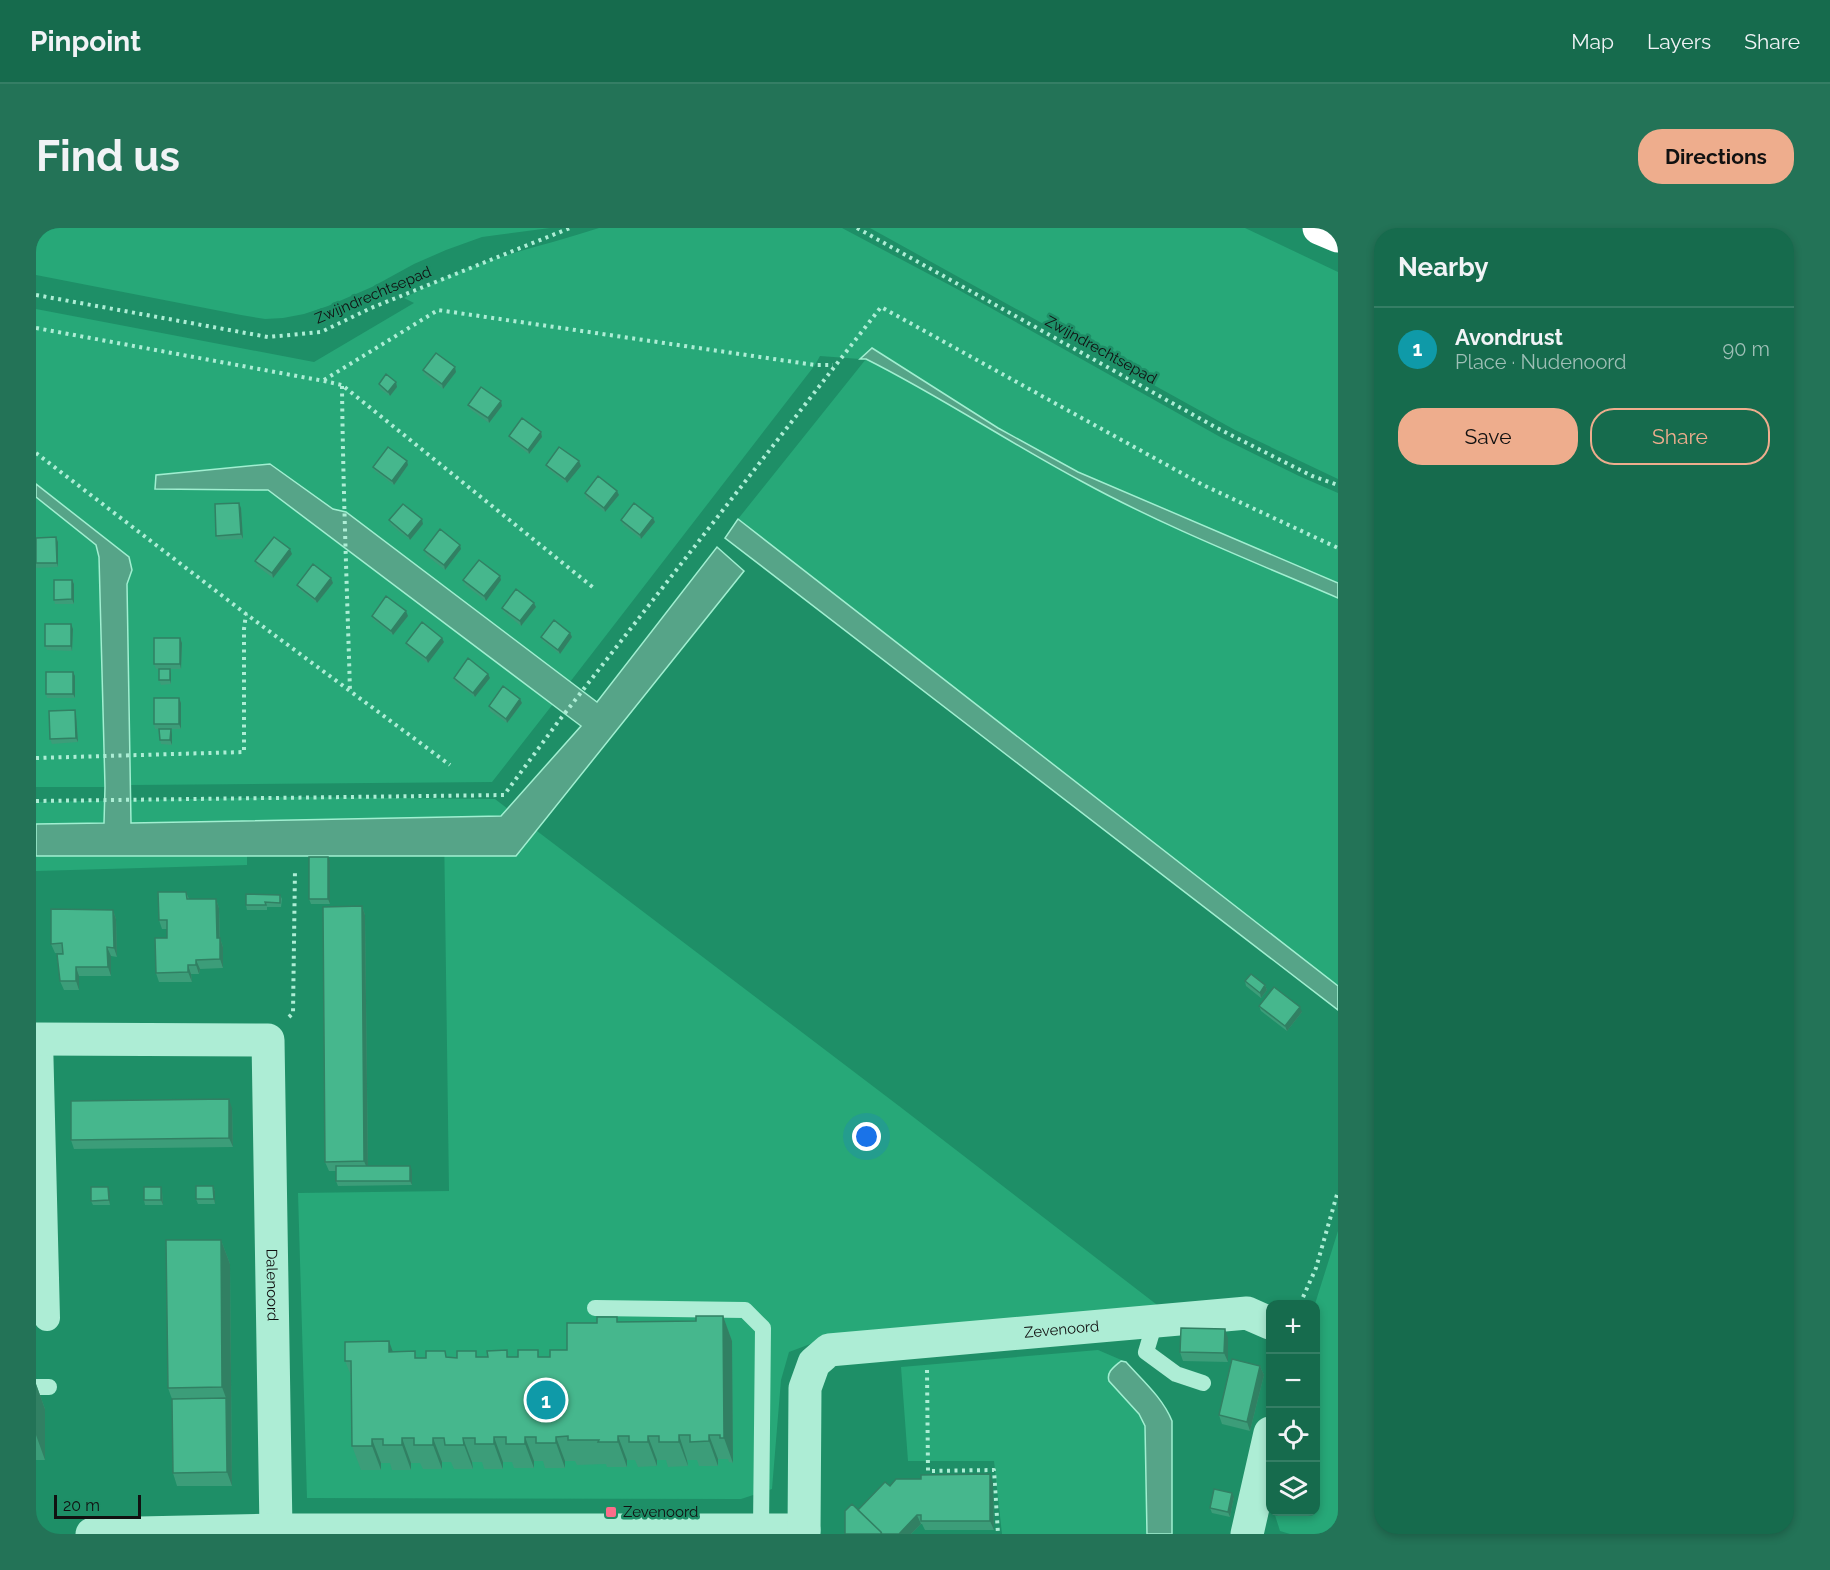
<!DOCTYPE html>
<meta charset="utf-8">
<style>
:root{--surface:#166b4d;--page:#237357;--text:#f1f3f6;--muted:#9ebfb6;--line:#357e65;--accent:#eead8d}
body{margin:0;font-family:Raleway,sans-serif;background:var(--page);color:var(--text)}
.controls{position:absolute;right:18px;bottom:18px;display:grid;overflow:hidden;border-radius:12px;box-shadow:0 3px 9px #0003}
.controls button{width:54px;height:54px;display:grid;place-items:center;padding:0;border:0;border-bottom:2px solid var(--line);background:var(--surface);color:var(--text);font:30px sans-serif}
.scale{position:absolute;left:18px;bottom:15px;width:87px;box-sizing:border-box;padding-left:6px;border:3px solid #111;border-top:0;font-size:16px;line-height:21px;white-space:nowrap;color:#111;-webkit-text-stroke:4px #1e8f67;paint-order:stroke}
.you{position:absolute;left:831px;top:909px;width:21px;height:21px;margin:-15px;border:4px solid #fff;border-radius:50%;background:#1a73e8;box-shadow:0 0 0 9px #1a73e833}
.badge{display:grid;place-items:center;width:39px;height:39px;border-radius:50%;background:var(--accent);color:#fff;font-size:20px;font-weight:700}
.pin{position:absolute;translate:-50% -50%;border:3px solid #fff;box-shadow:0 2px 6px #0006}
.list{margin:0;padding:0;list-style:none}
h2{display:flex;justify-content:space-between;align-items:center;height:78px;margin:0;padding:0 24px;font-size:26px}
h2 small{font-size:20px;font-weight:400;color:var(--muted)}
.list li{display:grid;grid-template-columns:39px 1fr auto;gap:18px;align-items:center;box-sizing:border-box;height:84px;padding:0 24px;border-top:2px solid var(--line)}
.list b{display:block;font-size:22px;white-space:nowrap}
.list p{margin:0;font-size:20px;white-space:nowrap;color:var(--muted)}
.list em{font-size:20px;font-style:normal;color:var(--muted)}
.actions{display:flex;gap:12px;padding:18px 24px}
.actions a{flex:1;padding:14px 0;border:2px solid var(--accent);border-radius:24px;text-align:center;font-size:21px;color:var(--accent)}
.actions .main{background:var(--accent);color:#111}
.icon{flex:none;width:33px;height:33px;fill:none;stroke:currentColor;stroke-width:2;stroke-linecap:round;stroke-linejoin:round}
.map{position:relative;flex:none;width:1302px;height:1306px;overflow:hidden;border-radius:24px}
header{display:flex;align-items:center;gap:36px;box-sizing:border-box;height:84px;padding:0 30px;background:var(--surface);border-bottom:2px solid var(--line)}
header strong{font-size:28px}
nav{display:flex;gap:33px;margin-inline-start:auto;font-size:21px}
.intro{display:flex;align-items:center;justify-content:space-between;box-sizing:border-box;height:144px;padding:0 36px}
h1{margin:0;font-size:42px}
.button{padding:15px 27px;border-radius:24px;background:var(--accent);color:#111;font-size:21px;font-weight:700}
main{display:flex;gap:36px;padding:0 36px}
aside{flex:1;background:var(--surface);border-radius:24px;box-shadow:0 3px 9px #0003}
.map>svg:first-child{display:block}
</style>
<header>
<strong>Pinpoint</strong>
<nav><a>Map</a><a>Layers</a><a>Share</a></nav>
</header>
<div class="intro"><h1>Find us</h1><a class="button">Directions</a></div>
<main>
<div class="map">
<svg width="1302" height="1306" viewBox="0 0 1302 1306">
<rect width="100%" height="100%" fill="#1e8f67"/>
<path fill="#27a878" d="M0 0H514L446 9 410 22 378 36 336 59 292 78 268 86 247 90 229 91 205 87 0 47Z
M563 0H806L921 61 1186 210 1263 248 1302 265V355L1042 244 962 200 837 120 824 131 784 128 779 137 534 454 310 284 297 281 234 236 120 247V261L231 262 517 476 456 554 94 557 91 356 96 341 93 329 0 256V81L278 134 378 75 368 70C384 62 401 53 418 46 464 26 515 16 563 0Z
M834 0H1209L1302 44V251L1199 202Z
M830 131C904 168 972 214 1044 253 1127 298 1216 333 1302 370V758L702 291Z
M0 269 60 317 63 329 69 559H0Z
M260 569 459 571 863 878 1129 1083 785 1112 753 1124 745 1152 736 1261 705 1271 271 1270 262 965 413 963 408 599 211 603V637L0 643V574Z
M1302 1003V1306H1254L1244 1303 1238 1284H1280L1279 1076Z
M1062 1122 1090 1134 1085 1133 1103 1186 1109 1198 1111 1306H966L958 1233H872L865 1139Z"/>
<path fill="#56a488" stroke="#a1efd1" stroke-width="1.5" d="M836 120 962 200 1042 244 1302 355V370C1216 333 1127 298 1045 253 972 214 904 168 830 131H824Z
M234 236 297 281 310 284 561 474 681 319 708 343 480 628H0V596L68 595 69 559 63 329 60 317 0 269V256L93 329 96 342 91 356 95 595 465 588 545 498 232 262 119 261 120 247Z
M702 291 1302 758V782L689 310Z
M1085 1133 1090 1134C1106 1152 1127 1170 1136 1193V1306H1111L1109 1198 1103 1186 1073 1153C1070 1144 1078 1139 1085 1133Z"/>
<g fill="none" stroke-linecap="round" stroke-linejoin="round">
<path stroke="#adedd5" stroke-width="4" stroke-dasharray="3 4.5" stroke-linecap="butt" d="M821 0 1181 200 1276 248 1302 257
M0 67 232 109 285 104 335 80 534 0
M0 100 288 153 306 157 559 361
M288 152 402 82 779 137H797
M306 158C307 260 311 361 314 463
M0 225 210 386 414 537
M0 530 208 524V401L210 386
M0 573 468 567 522 494 845 79 1167 257 1302 320
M253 789 257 785 259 641
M1264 1076 1280 1040 1302 963
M891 1142 892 1243 958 1242 962 1306"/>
<path stroke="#adedd5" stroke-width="16" d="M559 1080 709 1082 727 1100 725 1301
M1119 1094 1110 1124 1140 1146 1167 1155
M0 1159H13"/>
<path stroke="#adedd5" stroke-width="26" d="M4 811 11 1090"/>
<g stroke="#adedd5" stroke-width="33">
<path id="s1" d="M0 811 232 812 240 1302"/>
<path d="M56 1306 240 1302H768"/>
<path id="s2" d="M768 1306 769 1160 778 1135 793 1122 1211 1085 1234 1095"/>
<path d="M1211 1306 1234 1205"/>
</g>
<path stroke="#fff" stroke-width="33" d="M1283 0 1302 8"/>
</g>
<path fill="#3c9d79" d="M387 142 420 144 407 161 388 146Z
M360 154 361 159 354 168 344 161 343 156Z
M432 177 466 178 453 195 434 181Z
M505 204 506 209 493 226 474 212 473 208Z
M371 233 372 237 358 257 339 243 337 239Z
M543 233 545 238 531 255 512 241 510 237Z
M581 263 583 267 569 284 550 270 549 265Z
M205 280 207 311 182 312 180 308Z
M617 290 619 294 605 311 587 297 585 292Z
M353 292 387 296 374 312 355 297Z
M20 309 22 314V339L0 340V310Z
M425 321 409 342 390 327 388 322Z
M256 326 237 350 221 338 219 333Z
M464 348 465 352 450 373 429 357 427 352Z
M295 350 297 355 281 375 263 361 261 357Z
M36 352 38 356V376H19L18 372Z
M498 375 500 379 485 398 468 384 466 380Z
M336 388H372L357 407 338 392Z
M35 396 37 401 36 423 11 422 9 418Z
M534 405 536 409 524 426 507 413 505 409Z
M144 410 146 415 145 441H120L118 436Z
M408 414 392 435 372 419 370 415Z
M135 446V456L125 457 123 452Z
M39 448V470H11L10 466Z
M418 450H454L439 469 419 454Z
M143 470 145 475V501H119L118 496Z
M484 471 486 475 471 495 454 483 453 478Z
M39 482 40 486 42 514 16 516 14 511Z
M136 506V517L125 516 124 512Z
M294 633V676H275L273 671Z
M150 664 153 671H180L183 680 184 710 187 719V740L164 741 163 746H155L156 754H123L120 745 131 710V701H126L123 692Z
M244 667 246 671 245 679H231V682H211L210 677Z
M326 678 329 687 332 938 376 942V957L302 958 300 953V943H293L289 934Z
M77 682 80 691 81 729 75 728V748H43V762H28L24 753 27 725H19L15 716Z
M1209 753 1229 757 1231 762 1225 770 1210 758Z
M1223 778 1266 784 1251 803 1225 783Z
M196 880 197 919 38 921 35 912Z
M177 958 179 963V976H162L160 971Z
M126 963 127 977H109L108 972Z
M74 964V977H57L55 973Z
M185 1012 194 1036 196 1258H141L137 1245 136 1171 132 1160Z
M687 1088 696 1113 697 1235 693 1234 692 1231H682V1238H663L661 1232H651L652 1238 632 1239 630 1232H621V1238L602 1239 599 1232H591V1239H571L570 1236 541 1237 539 1233H529V1240H509L507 1233H498V1240H478L476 1234H467V1241H448L446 1234H436L437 1241H418L415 1234H406V1241H387L384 1235H375V1242H356L354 1235H345V1242H325L316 1218V1150L309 1133 357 1124 379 1123 381 1130 452 1129 471 1122 473 1129H514L531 1122 583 1094 660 1093Z
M1192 1110V1134L1147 1133 1144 1124Z
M1224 1138 1228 1147 1214 1203 1186 1196 1183 1187Z
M0 1156 9 1181V1232H0Z
M957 1255 958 1302H889L886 1296H885L875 1306H809L822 1282 854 1258Z
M1198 1269 1194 1289 1176 1285 1174 1280Z"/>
<path fill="#318063" d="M419 139 420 144 407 161 406 156Z
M360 154 361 159 354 168 352 164Z
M465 173 466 178 453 195 452 190Z
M505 204 506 209 493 226 492 222Z
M371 233 372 237 358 257 356 253Z
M543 233 545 238 531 255 529 251Z
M581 263 583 267 569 284 568 280Z
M203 275 205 280 207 311 205 306Z
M617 290 619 294 605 311 604 307Z
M386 291 387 296 374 312 372 308Z
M20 309 22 314V339L21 335Z
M424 317 425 321 409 342 408 337Z
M254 321 256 326 237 350 236 345Z
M464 348 465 352 450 373 448 368Z
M295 350 297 355 281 375 279 371Z
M36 352 38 356V376L36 371Z
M498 375 500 379 485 398 484 393Z
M370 383 372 388 357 407 355 403Z
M35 396 37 401 36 423 35 418Z
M534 405 536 409 524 426 522 422Z
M144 410 146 415 145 441 144 436Z
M406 410 408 414 392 435 390 430Z
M134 441 135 446V456L134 452Z
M37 444 39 448V470L37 466Z
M452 446 454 450 439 469 437 465Z
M143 470 145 475V501L143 496Z
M484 471 486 475 471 495 470 491Z
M39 482 40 486 42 514 40 510Z
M135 501 136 506V517L134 512Z
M292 629 294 633V676L292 671Z
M180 671 183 680 184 720 181 710Z
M326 678 329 687 332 943 328 933Z
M77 682 80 691 81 729 78 720Z
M184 710 187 719V740L184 731Z
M71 719 75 728V748L72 739Z
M160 732 164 741 163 746 160 737Z
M152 737 155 746 156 754 152 744Z
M40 739 43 748V762L40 753Z
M1229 757 1231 762 1225 770 1224 765Z
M1264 779 1266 784 1251 803 1249 798Z
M193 871 196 880 197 919 193 910Z
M374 938 376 942V957L374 953Z
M177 958 179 963V976L178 971Z
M72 959 74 964V977L73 972Z
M125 959 126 963 127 977 125 972Z
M185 1012 194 1036 196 1258 191 1244 190 1170 186 1159Z
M687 1088 696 1113 697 1235 688 1210Z
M1189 1101 1192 1110V1134L1188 1125Z
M353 1113 362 1138 353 1124Z
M1224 1138 1228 1147 1214 1203 1211 1194Z
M0 1156 9 1181V1232L0 1207Z
M643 1207 651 1232 652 1238 643 1214Z
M673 1207 682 1231V1238L673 1213Z
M582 1208 591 1232V1239L582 1214Z
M612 1208 621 1232V1238L612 1214Z
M458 1209 467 1234V1241L458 1216Z
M489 1209 498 1233V1240L489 1216Z
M520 1209 529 1233V1240L520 1215Z
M366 1210 375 1235V1242L366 1217Z
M397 1210 406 1234V1241L397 1217Z
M427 1210 436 1234 437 1241 428 1217Z
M336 1211 345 1235V1242L336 1218Z
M954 1246 957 1255 958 1302 954 1293Z
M1196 1265 1198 1269 1194 1289 1192 1284Z
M881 1287 885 1296 875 1306H863Z"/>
<path fill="#46b78d" stroke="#318063" stroke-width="1.5" d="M400 125 419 139 406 156 387 142Z
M350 146 360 154 352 164 343 156Z
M445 159 465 173 452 190 432 177Z
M486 190 505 204 492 222 473 208Z
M352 219 371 233 356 253 337 239Z
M523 219 543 233 529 251 510 237Z
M562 248 581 263 568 280 549 265Z
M203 275 205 306 180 308 179 276Z
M598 275 617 290 604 307 585 292Z
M367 276 386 291 372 308 353 292Z
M404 301 424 317 408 337 388 322Z
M20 309 21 335H0V310Z
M238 309 254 321 236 345 219 333Z
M443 332 464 348 448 368 427 352Z
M277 336 295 350 279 371 261 357Z
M18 352H36V371L18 372Z
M480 361 498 375 484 393 466 380Z
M350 368 370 383 355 403 336 388Z
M518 392 534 405 522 422 505 409Z
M386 394 406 410 390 430 370 415Z
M9 396H35V418H9Z
M118 410H144V436H118Z
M432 430 452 446 437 465 418 450Z
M123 441H134V452H123Z
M10 444H37V466H10Z
M467 458 484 471 470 491 453 478Z
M118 470H143V496H118Z
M39 482 40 510 14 511 13 483Z
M123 501H135L134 512H124Z
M273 629H292V671H273Z
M122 664H150L151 671H180L181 710H184V731L160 732V737H152V744L120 745 119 710H131V692H123Z
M210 666 244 667V675L229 674 230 677H210Z
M326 678 328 933 289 934 287 679Z
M15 681 77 682 78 720 71 719 72 739H40V753H24L21 726H27L26 715 15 716Z
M1215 746 1229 757 1224 765 1209 753Z
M1238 759 1264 779 1249 798 1223 778Z
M193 871V910L35 912V873Z
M300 938H374V953H300Z
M160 958H177L178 971H160Z
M55 959H72L73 972 55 973Z
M108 959H125V972H108Z
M130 1012H185L186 1159 132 1160Z
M660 1088H687L688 1210H684V1207H673V1213L654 1214V1207H643V1214H623V1208H612V1214H593V1208H582V1214H562L563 1212H532V1208L520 1209V1215H500V1209H489V1216H470V1209H458V1216H439V1210H427L428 1217H409L408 1210H397V1217H378V1210H366V1217H347V1211H336V1218H316L315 1133H309V1114L353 1113V1124L379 1123V1130H390V1123H409L410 1129 421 1130V1123H440V1129H452L451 1123 471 1122V1129H482V1122H502V1129H514V1122H531V1095H561V1089H581V1094L660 1093Z
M1145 1100 1189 1101 1188 1125 1144 1124Z
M1196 1131 1224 1138 1211 1194 1183 1187Z
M190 1170 191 1244 137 1245 136 1171Z
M954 1246V1293H885V1287H881L863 1306H846L845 1304 822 1282 849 1254 854 1258 860 1251H885V1247Z
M1178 1261 1196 1265 1192 1284 1174 1280Z
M816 1276 845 1304V1306H809V1283Z"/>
<rect fill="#fc6c8a" stroke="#1e8f67" stroke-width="2" x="569" y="1278" width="12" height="12" rx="3"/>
<g text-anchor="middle" stroke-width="5" stroke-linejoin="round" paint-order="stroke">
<g font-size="15" fill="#111" stroke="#1e8f67">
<text transform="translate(337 67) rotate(-23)" y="5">Zwijndrechtsepad</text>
<text transform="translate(1065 122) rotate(29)" y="5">Zwijndrechtsepad</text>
<text dy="5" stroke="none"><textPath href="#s1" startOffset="477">Dalenoord</textPath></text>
<text dy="5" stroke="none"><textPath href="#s2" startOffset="426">Zevenoord</textPath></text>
</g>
<g font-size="15" fill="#111" stroke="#1e8f67" text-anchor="start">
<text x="587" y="1289">Zevenoord</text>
</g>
</g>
</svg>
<div class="controls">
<button>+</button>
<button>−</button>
<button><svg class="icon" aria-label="locate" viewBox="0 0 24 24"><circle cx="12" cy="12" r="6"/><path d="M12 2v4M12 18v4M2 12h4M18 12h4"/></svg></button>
<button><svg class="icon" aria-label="layers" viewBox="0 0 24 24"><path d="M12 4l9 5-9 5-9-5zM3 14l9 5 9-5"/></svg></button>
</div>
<div class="scale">20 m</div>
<div class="you"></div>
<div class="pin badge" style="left:510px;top:1172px;background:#0f9aa8">1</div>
</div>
<aside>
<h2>Nearby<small></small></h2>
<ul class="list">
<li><span class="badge" style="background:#0f9aa8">1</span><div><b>Avondrust</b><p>Place · Nudenoord</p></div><em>90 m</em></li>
</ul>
<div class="actions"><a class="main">Save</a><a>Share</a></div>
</aside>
</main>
